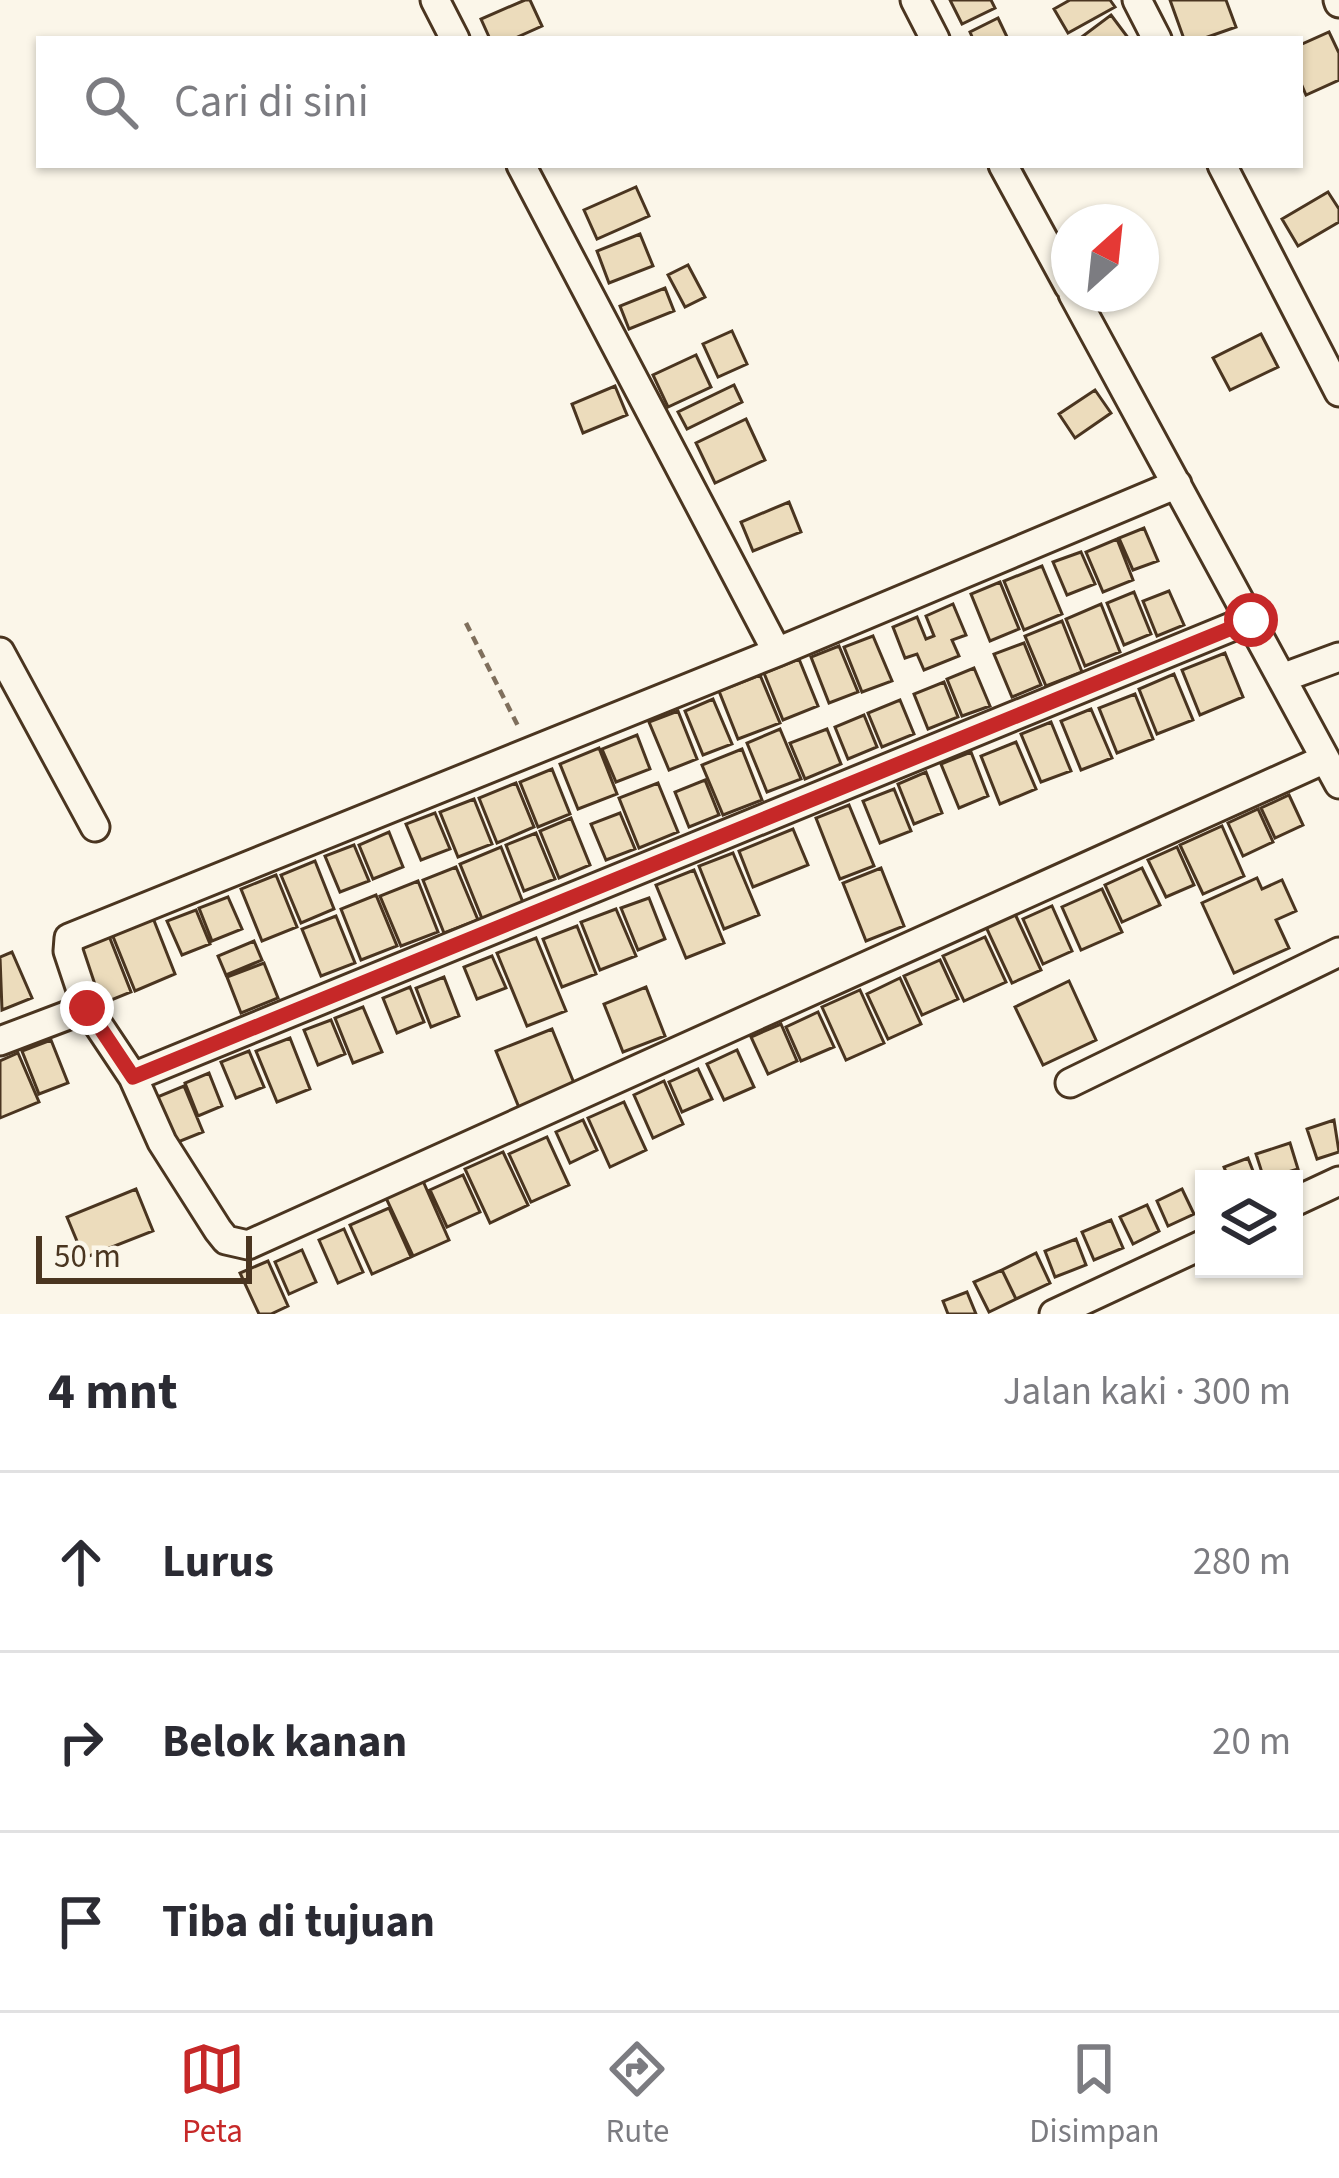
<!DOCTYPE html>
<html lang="id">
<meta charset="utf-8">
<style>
:root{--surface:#fff;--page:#f7f7f7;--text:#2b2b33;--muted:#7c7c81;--line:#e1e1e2;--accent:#c62828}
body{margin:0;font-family:"Source Sans 3",sans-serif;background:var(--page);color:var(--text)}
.controls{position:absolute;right:36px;bottom:36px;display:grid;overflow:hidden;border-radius:0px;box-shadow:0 3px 9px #0004}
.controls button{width:108px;height:108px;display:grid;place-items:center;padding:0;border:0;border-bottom:3px solid var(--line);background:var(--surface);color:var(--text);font:60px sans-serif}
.compass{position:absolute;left:1051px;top:204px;width:108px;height:108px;border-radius:50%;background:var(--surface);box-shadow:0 3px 9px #0004;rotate:27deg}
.scale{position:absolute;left:36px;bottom:30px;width:216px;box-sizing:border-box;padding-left:12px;border:6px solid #4a3520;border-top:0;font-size:33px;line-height:42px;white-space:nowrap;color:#4a3520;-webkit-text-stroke:9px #fbf6e9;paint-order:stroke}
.stop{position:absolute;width:36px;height:36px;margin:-27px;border:9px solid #c62828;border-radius:50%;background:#fff}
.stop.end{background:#c62828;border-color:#fff;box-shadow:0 3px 12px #0008}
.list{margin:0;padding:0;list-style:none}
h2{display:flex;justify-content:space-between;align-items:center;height:156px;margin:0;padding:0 48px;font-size:51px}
h2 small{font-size:39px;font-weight:400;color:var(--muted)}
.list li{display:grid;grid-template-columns:78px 1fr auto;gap:36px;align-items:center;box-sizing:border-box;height:180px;padding:0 48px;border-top:3px solid var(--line)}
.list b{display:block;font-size:45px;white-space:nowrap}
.list em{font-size:39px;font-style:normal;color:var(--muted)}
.icon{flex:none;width:66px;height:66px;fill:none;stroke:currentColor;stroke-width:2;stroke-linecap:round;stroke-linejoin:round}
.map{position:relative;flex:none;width:1339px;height:1314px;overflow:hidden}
.search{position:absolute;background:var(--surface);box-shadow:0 3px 9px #0004;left:36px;right:36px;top:36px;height:132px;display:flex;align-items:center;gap:30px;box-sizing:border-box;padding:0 42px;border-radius:0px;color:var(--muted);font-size:45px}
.sheet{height:696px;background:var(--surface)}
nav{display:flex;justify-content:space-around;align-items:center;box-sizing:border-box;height:168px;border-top:3px solid var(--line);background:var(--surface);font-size:33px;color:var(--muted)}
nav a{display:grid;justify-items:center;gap:6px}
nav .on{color:var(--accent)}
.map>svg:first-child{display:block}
</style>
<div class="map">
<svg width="1339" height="1314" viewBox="0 0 1339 1314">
<rect width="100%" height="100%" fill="#fbf6e9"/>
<path fill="#ecdcbc" stroke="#4a3520" stroke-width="3" d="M525 0H530L542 26 513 39H490L481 19Z
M950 0H991L995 8 962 24Z
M1070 0H1110L1115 7 1068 33 1054 9Z
M1170 0H1226L1236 27 1202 39H1184Z
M1111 15 1129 39H1079Z
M998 18 1008 39H973L970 32Z
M1329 32 1339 53V80L1306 95 1300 81V45Z
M636 187 649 216 597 239 584 210Z
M1328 192 1339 209V222L1298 246 1282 219Z
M640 234 653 266 609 283 597 251Z
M688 265 705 297 685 307 668 275Z
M665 288 674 311 629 329 620 306Z
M732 331 747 364 718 377 703 344Z
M1261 334 1278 367 1230 390 1213 358Z
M696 355 711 387 668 407 653 375Z
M734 385 742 402 687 429 678 412Z
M615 386 627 415 583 433 572 404Z
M1095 390 1111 413 1075 438 1059 414Z
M746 419 765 460 715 483 696 443Z
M789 502 801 532 753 551 741 522Z
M1144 528 1158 561 1133 570 1119 538Z
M1117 539 1133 580 1103 592 1086 552Z
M1081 552 1095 584 1067 595 1053 562Z
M1042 566 1062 614 1024 630 1004 581Z
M1000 582 1019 629 990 641 971 594Z
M1169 591 1184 625 1157 636 1143 601Z
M1134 592 1151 634 1124 645 1107 603Z
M953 604 966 635 952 640 959 656 924 670 917 654 905 658 893 627 917 617 926 639 934 636 926 616Z
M1101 604 1120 652 1085 666 1066 619Z
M1062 621 1082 672 1046 686 1025 636Z
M873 636 892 681 862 692 844 647Z
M1024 643 1041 685 1012 697 994 654Z
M839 646 858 692 829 703 811 657Z
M1225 653 1243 697 1200 715 1182 670Z
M799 659 818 706 783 720 764 673Z
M974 668 990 706 962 716 947 679Z
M1174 674 1193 720 1157 734 1139 689Z
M760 675 780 723 738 739 719 691Z
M944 682 958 717 928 729 914 694Z
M1135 694 1153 739 1117 753 1099 708Z
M713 699 732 744 703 755 685 711Z
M900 700 914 734 882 747 868 713Z
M1091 709 1112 758 1081 770 1061 721Z
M678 711 697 759 669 770 649 722Z
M864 715 877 747 848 759 835 727Z
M1051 722 1071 771 1041 782 1021 734Z
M780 729 801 779 767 792 747 743Z
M827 729 841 764 805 779 790 743Z
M637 735 650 769 616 782 602 749Z
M1016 742 1036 789 1000 804 981 756Z
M599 748 617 794 578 809 560 764Z
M742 749 762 800 723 815 702 765Z
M971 752 988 796 959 808 941 764Z
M552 769 570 814 538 827 520 782Z
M926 772 942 813 914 824 898 784Z
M705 780 719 815 689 827 675 792Z
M516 783 534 827 497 843 479 798Z
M658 783 678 832 639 848 619 798Z
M894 789 911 831 880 843 863 801Z
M1289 795 1303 825 1275 838 1261 808Z
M474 799 492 844 458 857 440 812Z
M849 805 874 866 840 879 816 818Z
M1258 809 1273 842 1243 856 1228 823Z
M435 813 450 849 421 860 406 824Z
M620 813 635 849 606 860 591 824Z
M571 818 590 865 559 878 540 831Z
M1222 826 1244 876 1203 894 1180 845Z
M793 829 808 865 753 887 739 851Z
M389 832 403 867 373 879 359 845Z
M536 833 555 879 524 891 506 845Z
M354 845 369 881 340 892 325 856Z
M501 847 524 905 483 921 460 864Z
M1177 847 1194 885 1166 897 1148 860Z
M733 853 759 915 724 929 699 866Z
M315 861 334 909 301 923 281 875Z
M456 867 478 920 444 933 423 880Z
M881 868 904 926 866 941 843 883Z
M1142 868 1160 905 1122 922 1105 885Z
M694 870 724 943 686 958 656 885Z
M276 875 297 927 262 941 241 889Z
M1257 878 1262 889 1282 880 1296 911 1276 920 1289 948 1234 973 1202 903Z
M418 881 438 932 401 946 380 896Z
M1102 889 1122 932 1081 950 1062 907Z
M376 895 397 946 361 960 341 909Z
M228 897 242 929 212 941 199 908Z
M649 898 665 939 638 950 621 908Z
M1052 906 1072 951 1043 964 1023 919Z
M616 909 636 956 600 970 581 922Z
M196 910 210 944 182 955 167 921Z
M1015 914 1041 970 1012 983 986 927Z
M336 916 355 963 321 976 302 929Z
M153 918 175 974 135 991 112 934Z
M577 926 596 974 562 987 543 939Z
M109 936 131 992 94 1007 71 951Z
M985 937 1006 982 964 1001 943 956Z
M536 938 566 1011 527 1026 497 953Z
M254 941 262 960 226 975 218 956Z
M12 952 32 998 2 1010 0 957Z
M492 956 506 988 477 999 464 967Z
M940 960 958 999 922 1015 904 976Z
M264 963 278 998 241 1013 227 977Z
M444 977 459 1016 431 1027 416 988Z
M900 978 921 1024 888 1039 867 994Z
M1069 981 1096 1040 1043 1065 1015 1007Z
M410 987 424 1022 397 1033 383 998Z
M646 987 665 1036 623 1052 604 1004Z
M860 990 884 1043 846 1060 822 1007Z
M363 1007 382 1052 353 1063 335 1018Z
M818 1012 834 1047 801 1061 786 1027Z
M331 1020 345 1054 318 1065 304 1030Z
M781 1024 797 1061 768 1074 751 1037Z
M552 1029 576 1088 520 1110 496 1051Z
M290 1038 310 1089 277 1102 256 1051Z
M51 1040 68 1083 39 1094 22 1051Z
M737 1050 754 1087 724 1100 707 1064Z
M249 1051 264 1087 236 1098 221 1062Z
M18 1053 39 1102 0 1118V1061Z
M698 1069 712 1099 682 1112 669 1082Z
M209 1073 222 1106 198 1116 185 1083Z
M664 1081 683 1124 653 1138 634 1095Z
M184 1086 203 1132 168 1146 150 1100Z
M624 1102 646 1150 610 1167 588 1118Z
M583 1120 597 1150 570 1163 556 1132Z
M1334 1120 1339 1152 1317 1159 1307 1129Z
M547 1137 569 1185 531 1202 509 1154Z
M1290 1143 1298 1169 1264 1179 1256 1154Z
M503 1152 528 1205 490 1223 465 1169Z
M1248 1158 1256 1179H1229L1224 1167Z
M463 1175 480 1212 447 1227 430 1190Z
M423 1181 449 1240 413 1256 386 1198Z
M136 1189 153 1231 84 1258 67 1217Z
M1182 1189 1194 1214 1168 1226 1157 1201Z
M1147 1205 1159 1231 1133 1244 1120 1217Z
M389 1208 411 1257 372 1274 350 1225Z
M1111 1220 1123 1248 1094 1260 1082 1232Z
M344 1229 363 1272 338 1283 319 1240Z
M1076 1239 1086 1265 1055 1277 1045 1251Z
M302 1250 316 1282 289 1294 275 1262Z
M1036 1253 1050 1283 1016 1299 1002 1270Z
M268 1261 288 1306 271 1314H259L240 1273Z
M1002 1270 1016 1299 989 1312 974 1282Z
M967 1292 976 1314H948L943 1301Z"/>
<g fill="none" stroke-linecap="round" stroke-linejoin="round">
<g stroke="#4a3520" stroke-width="33">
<path id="minor" d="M435 0 455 39
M915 0 935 39
M1137 0 1157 39
M1338 0 1339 3
M521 165 777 652
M1003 165 1069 286
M1222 165 1339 392
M1073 294 1339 784
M1177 484 777 652 69 938 68 951 87 1008 133 1077 162 1142 218 1230 226 1240 248 1245 1325 759
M0 652 95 827
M1282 678 1339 657
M0 1041 87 1008
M133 1077 1251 619
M1070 1083 1339 952
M1294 1202 1339 1181
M1054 1314 1204 1244"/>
</g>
<path stroke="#7f6f5c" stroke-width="4.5" stroke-dasharray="9 6" stroke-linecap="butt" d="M466 623 518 726"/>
<use href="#minor" stroke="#fbf6e9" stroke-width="27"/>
</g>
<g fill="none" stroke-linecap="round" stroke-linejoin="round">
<path stroke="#c62828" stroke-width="15" d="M87 1008 133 1077 1251 620"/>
</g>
</svg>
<div class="controls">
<button><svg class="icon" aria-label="layers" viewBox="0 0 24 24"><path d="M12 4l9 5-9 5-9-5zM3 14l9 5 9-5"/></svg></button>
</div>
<svg class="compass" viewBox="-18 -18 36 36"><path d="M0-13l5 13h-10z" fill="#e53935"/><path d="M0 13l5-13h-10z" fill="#7c7c81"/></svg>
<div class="scale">50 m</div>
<div class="stop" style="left:1251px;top:620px"></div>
<div class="stop end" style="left:87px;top:1008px"></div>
<div class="search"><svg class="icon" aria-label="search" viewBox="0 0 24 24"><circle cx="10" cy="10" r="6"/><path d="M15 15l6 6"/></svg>Cari di sini</div>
</div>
<section class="sheet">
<h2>4 mnt<small>Jalan kaki · 300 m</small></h2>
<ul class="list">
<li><svg class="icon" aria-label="ahead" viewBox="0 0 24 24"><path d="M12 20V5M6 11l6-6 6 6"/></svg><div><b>Lurus</b></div><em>280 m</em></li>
<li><svg class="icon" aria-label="right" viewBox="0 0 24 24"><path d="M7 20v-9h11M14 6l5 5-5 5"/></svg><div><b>Belok kanan</b></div><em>20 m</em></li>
<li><svg class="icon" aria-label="arrive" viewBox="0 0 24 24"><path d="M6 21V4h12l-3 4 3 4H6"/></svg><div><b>Tiba di tujuan</b></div></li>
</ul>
</section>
<nav>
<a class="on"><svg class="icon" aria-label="map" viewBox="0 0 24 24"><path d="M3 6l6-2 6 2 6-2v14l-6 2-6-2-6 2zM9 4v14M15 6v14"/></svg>Peta</a>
<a><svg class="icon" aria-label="directions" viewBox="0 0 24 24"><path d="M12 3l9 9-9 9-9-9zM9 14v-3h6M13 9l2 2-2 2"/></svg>Rute</a>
<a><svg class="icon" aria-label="saved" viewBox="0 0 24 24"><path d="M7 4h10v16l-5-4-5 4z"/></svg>Disimpan</a>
</nav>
